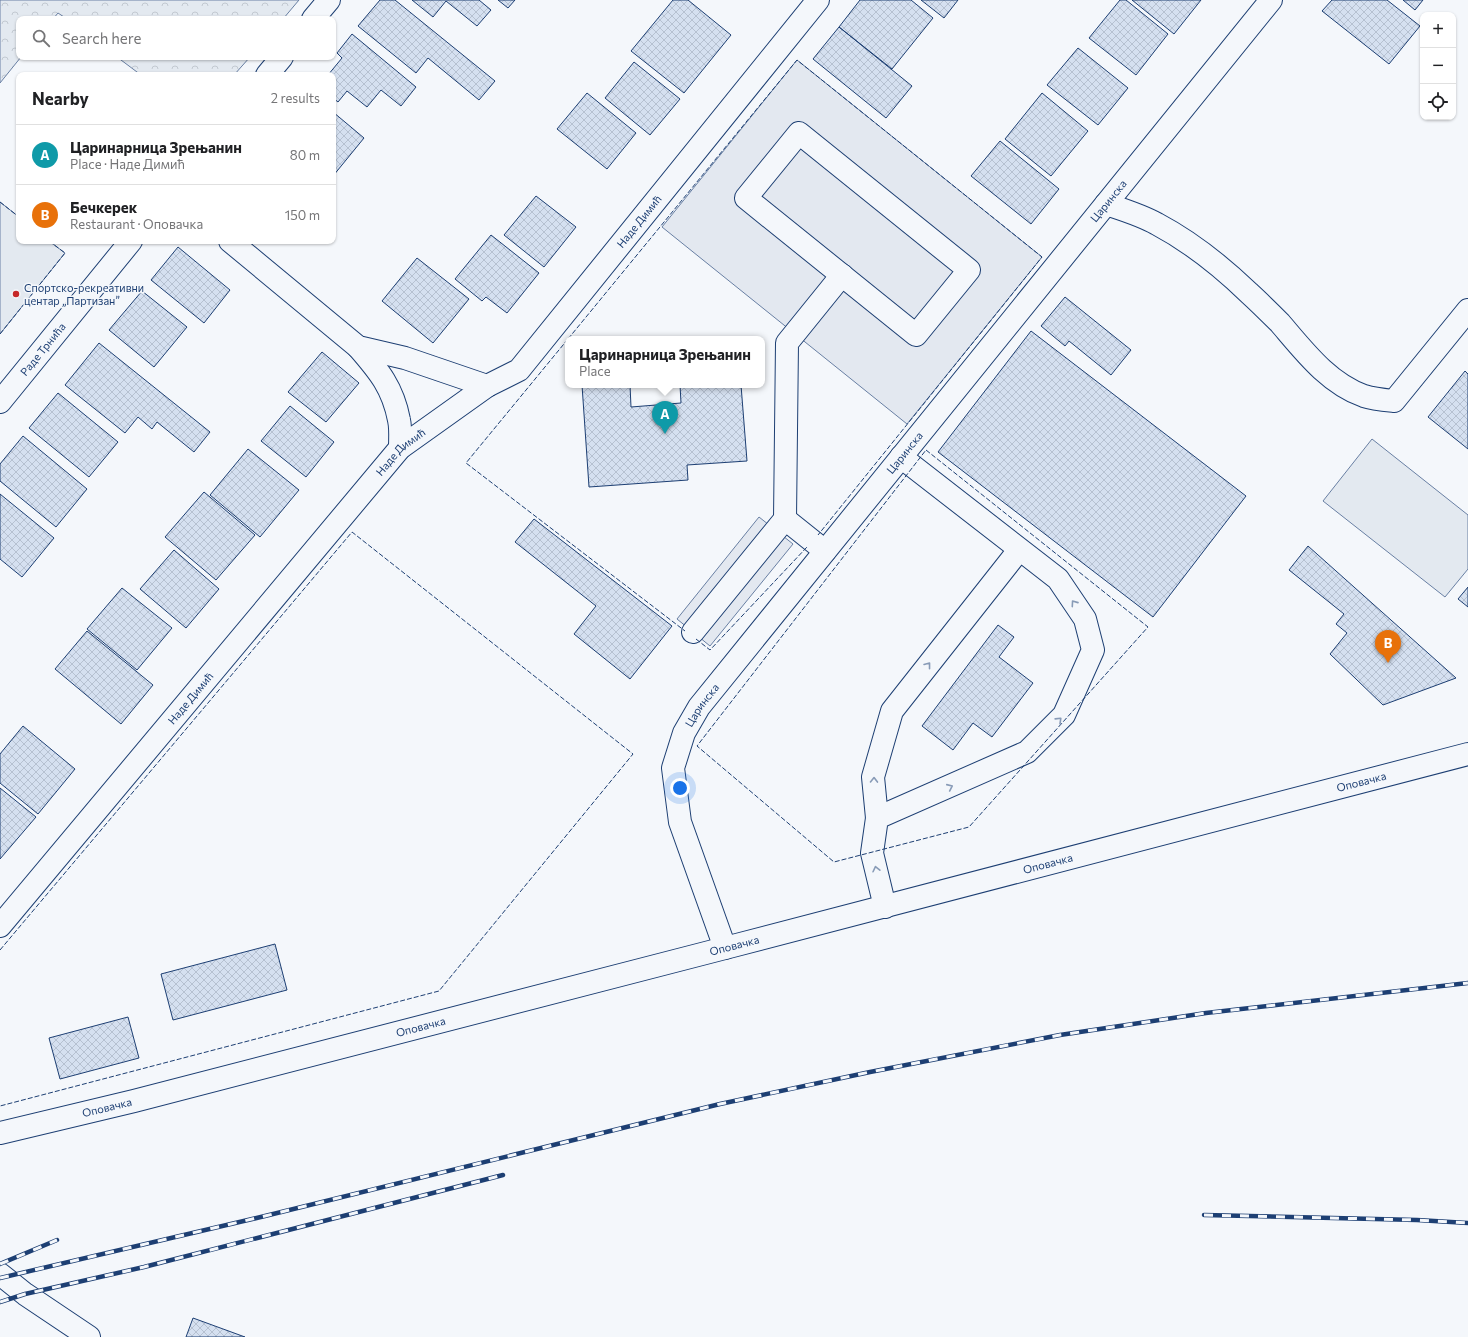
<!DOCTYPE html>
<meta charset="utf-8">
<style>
:root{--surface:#fff;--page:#f6f6f6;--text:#202124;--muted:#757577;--line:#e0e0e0;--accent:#c62828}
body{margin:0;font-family:Commissioner,sans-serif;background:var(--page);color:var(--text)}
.controls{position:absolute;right:12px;top:12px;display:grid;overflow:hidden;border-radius:8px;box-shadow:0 1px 3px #0004}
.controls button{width:36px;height:36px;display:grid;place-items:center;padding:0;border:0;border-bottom:1px solid var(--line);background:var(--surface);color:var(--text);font:20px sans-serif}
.you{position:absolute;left:680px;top:788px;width:14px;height:14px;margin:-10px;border:3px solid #fff;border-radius:50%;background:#1a73e8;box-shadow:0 0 0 6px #1a73e833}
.badge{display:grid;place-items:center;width:26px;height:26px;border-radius:50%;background:var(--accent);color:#fff;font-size:13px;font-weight:700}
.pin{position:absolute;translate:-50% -33px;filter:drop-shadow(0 1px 2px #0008)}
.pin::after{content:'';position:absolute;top:21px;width:14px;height:12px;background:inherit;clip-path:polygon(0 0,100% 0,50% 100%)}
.popup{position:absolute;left:565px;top:336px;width:200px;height:52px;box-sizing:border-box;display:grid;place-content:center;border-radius:8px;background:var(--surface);filter:drop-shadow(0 1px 3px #0005);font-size:13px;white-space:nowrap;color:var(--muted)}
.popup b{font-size:15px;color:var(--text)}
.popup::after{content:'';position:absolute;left:50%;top:100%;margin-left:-8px;border:8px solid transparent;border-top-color:var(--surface)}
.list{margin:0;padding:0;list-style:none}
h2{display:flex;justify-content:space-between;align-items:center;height:52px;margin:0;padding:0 16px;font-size:17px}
h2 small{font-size:13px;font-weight:400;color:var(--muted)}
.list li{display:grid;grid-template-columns:26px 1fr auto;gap:12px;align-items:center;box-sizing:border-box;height:60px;padding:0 16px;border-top:1px solid var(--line)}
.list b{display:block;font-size:15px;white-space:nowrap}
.list p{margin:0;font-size:13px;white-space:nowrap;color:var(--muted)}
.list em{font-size:13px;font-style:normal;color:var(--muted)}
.icon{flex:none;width:22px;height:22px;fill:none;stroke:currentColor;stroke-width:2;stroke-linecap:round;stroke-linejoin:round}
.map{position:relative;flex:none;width:1468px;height:1337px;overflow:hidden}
.search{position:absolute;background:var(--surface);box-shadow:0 1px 3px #0004;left:16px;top:16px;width:320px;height:44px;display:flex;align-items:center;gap:10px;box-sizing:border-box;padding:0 14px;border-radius:8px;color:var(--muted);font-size:15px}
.panel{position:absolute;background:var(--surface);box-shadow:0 1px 3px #0004;left:16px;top:72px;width:320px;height:172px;border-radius:8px}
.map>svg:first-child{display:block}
</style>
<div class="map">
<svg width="1468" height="1337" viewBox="0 0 1468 1337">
<defs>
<pattern id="park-crowns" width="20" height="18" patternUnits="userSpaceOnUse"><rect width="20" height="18" fill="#e3e9f0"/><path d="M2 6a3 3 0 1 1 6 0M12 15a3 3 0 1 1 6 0" fill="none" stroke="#c2c9d1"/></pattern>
<pattern id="building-cross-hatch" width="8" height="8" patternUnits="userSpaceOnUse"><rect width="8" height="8" fill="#d5e0f0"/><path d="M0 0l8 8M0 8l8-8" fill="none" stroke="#b6c1d1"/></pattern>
</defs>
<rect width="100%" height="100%" fill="#f4f7fb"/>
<path fill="#e3e9f0" stroke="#687fa3" d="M0 202 19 217V241H49L65 253 0 334Z
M1372 439 1468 515V569L1445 597 1323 501Z"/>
<path fill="url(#park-crowns)" stroke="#687fa3" d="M0 0H299L283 19H67L58 13 53 19H19V57H21L0 83Z
M117 57H250L234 75H141Z"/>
<path fill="#e3e8f0" stroke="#687fa3" d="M797 60 1042 257 907 424 662 227Z
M759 517 793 544 710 646 677 619Z"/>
<path fill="url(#building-cross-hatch)" stroke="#1d3f73" d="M380 0H395L495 81 479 100 428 58 416 73 358 26Z
M412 0H479L491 10 477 26 446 1 433 17Z
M498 0H515L508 8Z
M673 0H688L731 35 684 93 631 51Z
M860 0H911L933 18 892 69 839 27Z
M921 0H958L944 18Z
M1120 0H1126L1168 34 1136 75 1089 38Z
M1132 0H1201L1174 34Z
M1332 0H1387L1420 26 1389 64 1322 11Z
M1403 0H1423L1415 10Z
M839 27 912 86 886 118 813 59Z
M352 34 416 87 401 106 381 90 367 107 347 91 338 102 333 98V75H328L342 58 337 53Z
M1078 48 1128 88 1098 125 1047 85Z
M634 62 680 99 650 135 605 98Z
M587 93 636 133 607 169 557 129Z
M1042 93 1088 131 1051 176 1005 139Z
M333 112 364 138 333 176Z
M1000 141 1059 189 1031 224 971 176Z
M536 196 576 227 544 267 504 235Z
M491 235 539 273 507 313 486 297 482 301 455 279Z
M178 247 230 290 204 323 151 280Z
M417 258 469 299 433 343 382 301Z
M142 291 187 327 154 367 109 330Z
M1065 297 1131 350 1111 375 1069 341 1065 346 1041 326Z
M1031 331 1246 496 1153 617 938 452Z
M99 343 210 432 194 452 157 422 152 429 138 417 125 433 65 385Z
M322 352 359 383 326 422 288 392Z
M1465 371 1468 374V449L1428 417Z
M582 385H630L631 407 681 403 680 385H741L747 461 687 465 688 480 589 487Z
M58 393 118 442 89 477 29 428Z
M290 406 334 442 306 477 261 441Z
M23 436 87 489 56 527 0 481V464Z
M248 449 299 490 260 537 210 495Z
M204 492 255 535 216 580 165 537Z
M0 494 54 538 22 577 0 559Z
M534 519 672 626 630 679 574 634 596 606 515 542Z
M1308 546 1456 678 1383 705 1330 654 1347 633 1336 624 1344 614 1289 570Z
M174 550 219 589 186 628 140 589Z
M1468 587V607L1458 599Z
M122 588 172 628 137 670 87 629Z
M998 625 1014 637 999 657 1033 683 992 737 973 723 953 750 922 726Z
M87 631 153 685 121 724 55 669Z
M23 726 75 769 38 814 0 783V754Z
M0 788 36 817 0 859Z
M275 944 287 990 173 1020 161 974Z
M128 1017 139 1058 60 1079 49 1038Z
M193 1318 245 1337H186Z"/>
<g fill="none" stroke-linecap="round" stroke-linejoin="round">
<g stroke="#1d3f73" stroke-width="24">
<g id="minor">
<path d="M313 19 329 0"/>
<path d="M267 75 282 57"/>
<path d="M799 133 969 270 916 335 746 198Z"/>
<path d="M1106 204C1124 210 1141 215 1157 224 1191 242 1222 267 1249 293 1260 303 1270 313 1280 323 1304 351 1328 383 1364 396 1373 399 1384 400 1394 401L1468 310"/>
<path d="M230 241 358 347 405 358 487 386"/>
<path d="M358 347C379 371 393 388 399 420 401 429 400 439 400 448"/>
<path id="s1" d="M0 402 131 241"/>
<path d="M785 519 787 343 842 275"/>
<path d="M693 632 785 519 825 551"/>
<path d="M877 818 873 777 892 711 1019 550"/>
<path d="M885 907 872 853 877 818 1027 752 1064 715 1093 650 1085 619 1058 579 901 457"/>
<path id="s2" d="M0 926 400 448 487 386 519 370 818 0"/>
<path id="s3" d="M725 948 680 822 673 768 684 733 699 707 1271 0"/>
<path d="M0 1274 25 1294 89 1337"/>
</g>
</g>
<g stroke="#1d3f73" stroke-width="24">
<g id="major">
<path id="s4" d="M0 1133 134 1101 725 948 1468 754"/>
</g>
</g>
<use href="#minor" stroke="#f4f7fb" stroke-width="22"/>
<use href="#major" stroke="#f4f7fb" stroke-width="22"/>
<g stroke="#1d3f73" stroke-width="4.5">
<path id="rail" d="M1204 1215 1417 1220 1468 1223
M0 1264 57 1240
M0 1278 265 1216 720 1104 870 1072 1060 1035 1206 1013 1468 983
M0 1302 25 1294 144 1267 503 1175"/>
</g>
<use href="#rail" stroke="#f4f7fb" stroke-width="3" stroke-dasharray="9" stroke-linecap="butt"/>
<path stroke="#1d3f73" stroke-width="1" stroke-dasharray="5 2" stroke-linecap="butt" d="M0 202 19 217
M0 334 65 253 49 241
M568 339 466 463 685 631
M568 339 797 60 1042 257 818 535
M926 450 1148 627 969 827 834 862 697 746Z
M696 639 710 650 807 547
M0 950 352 532 633 754 439 991 0 1106"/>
</g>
<defs><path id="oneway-chevron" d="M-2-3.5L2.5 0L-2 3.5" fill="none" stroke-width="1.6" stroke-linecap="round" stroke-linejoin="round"/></defs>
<g stroke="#889bb7">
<use href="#oneway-chevron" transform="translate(1074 603) rotate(-125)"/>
<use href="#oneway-chevron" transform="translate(928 665) rotate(-52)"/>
<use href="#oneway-chevron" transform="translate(1059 720) rotate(-44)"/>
<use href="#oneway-chevron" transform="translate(874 780) rotate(-89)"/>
<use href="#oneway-chevron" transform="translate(950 787) rotate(-24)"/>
<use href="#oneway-chevron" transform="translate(876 869) rotate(-103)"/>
</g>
<circle fill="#c62828" stroke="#f4f7fb" stroke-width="1.5" cx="16" cy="294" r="4"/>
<g text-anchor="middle" stroke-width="3" stroke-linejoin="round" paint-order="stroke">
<g font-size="11" fill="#1d3f73" stroke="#f4f7fb">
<text dy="4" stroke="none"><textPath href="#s3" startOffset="906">Царинска</textPath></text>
<text dy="4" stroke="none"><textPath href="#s2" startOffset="957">Наде Димић</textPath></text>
<text dy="4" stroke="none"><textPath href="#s1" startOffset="68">Раде Трнића</textPath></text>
<text dy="4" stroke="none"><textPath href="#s2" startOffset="621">Наде Димић</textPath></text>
<text dy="4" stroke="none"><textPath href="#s3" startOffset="582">Царинска</textPath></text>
<text dy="4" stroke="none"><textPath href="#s2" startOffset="297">Наде Димић</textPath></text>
<text dy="4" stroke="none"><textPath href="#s3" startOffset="258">Царинска</textPath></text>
<text dy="4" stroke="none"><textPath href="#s4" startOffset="1406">Оповачка</textPath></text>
<text dy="4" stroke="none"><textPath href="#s4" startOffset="1082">Оповачка</textPath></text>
<text dy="4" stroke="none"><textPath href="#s4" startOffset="758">Оповачка</textPath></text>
<text dy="4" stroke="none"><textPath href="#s4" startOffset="434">Оповачка</textPath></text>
<text dy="4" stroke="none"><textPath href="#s4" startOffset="110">Оповачка</textPath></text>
</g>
<g font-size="11" fill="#1d3f73" stroke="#f4f7fb" text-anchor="start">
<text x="24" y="292">Спортско-рекреативни<tspan x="24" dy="13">центар „Партизан”</tspan></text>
</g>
</g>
</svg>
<div class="controls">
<button>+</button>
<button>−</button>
<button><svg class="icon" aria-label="locate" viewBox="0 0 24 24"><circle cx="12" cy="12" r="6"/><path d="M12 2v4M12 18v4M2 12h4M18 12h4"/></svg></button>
</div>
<div class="you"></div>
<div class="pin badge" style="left:665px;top:434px;background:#0f9aa8">A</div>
<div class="popup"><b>Царинарница Зрењанин</b>Place</div>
<div class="pin badge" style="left:1388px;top:663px;background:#e8710a">B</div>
<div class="search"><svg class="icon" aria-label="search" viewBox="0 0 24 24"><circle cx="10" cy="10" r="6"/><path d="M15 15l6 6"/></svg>Search here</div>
<section class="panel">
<h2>Nearby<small>2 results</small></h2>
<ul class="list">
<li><span class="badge" style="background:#0f9aa8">A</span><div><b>Царинарница Зрењанин</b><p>Place · Наде Димић</p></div><em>80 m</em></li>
<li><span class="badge" style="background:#e8710a">B</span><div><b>Бечкерек</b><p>Restaurant · Оповачка</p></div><em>150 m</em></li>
</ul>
</section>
</div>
